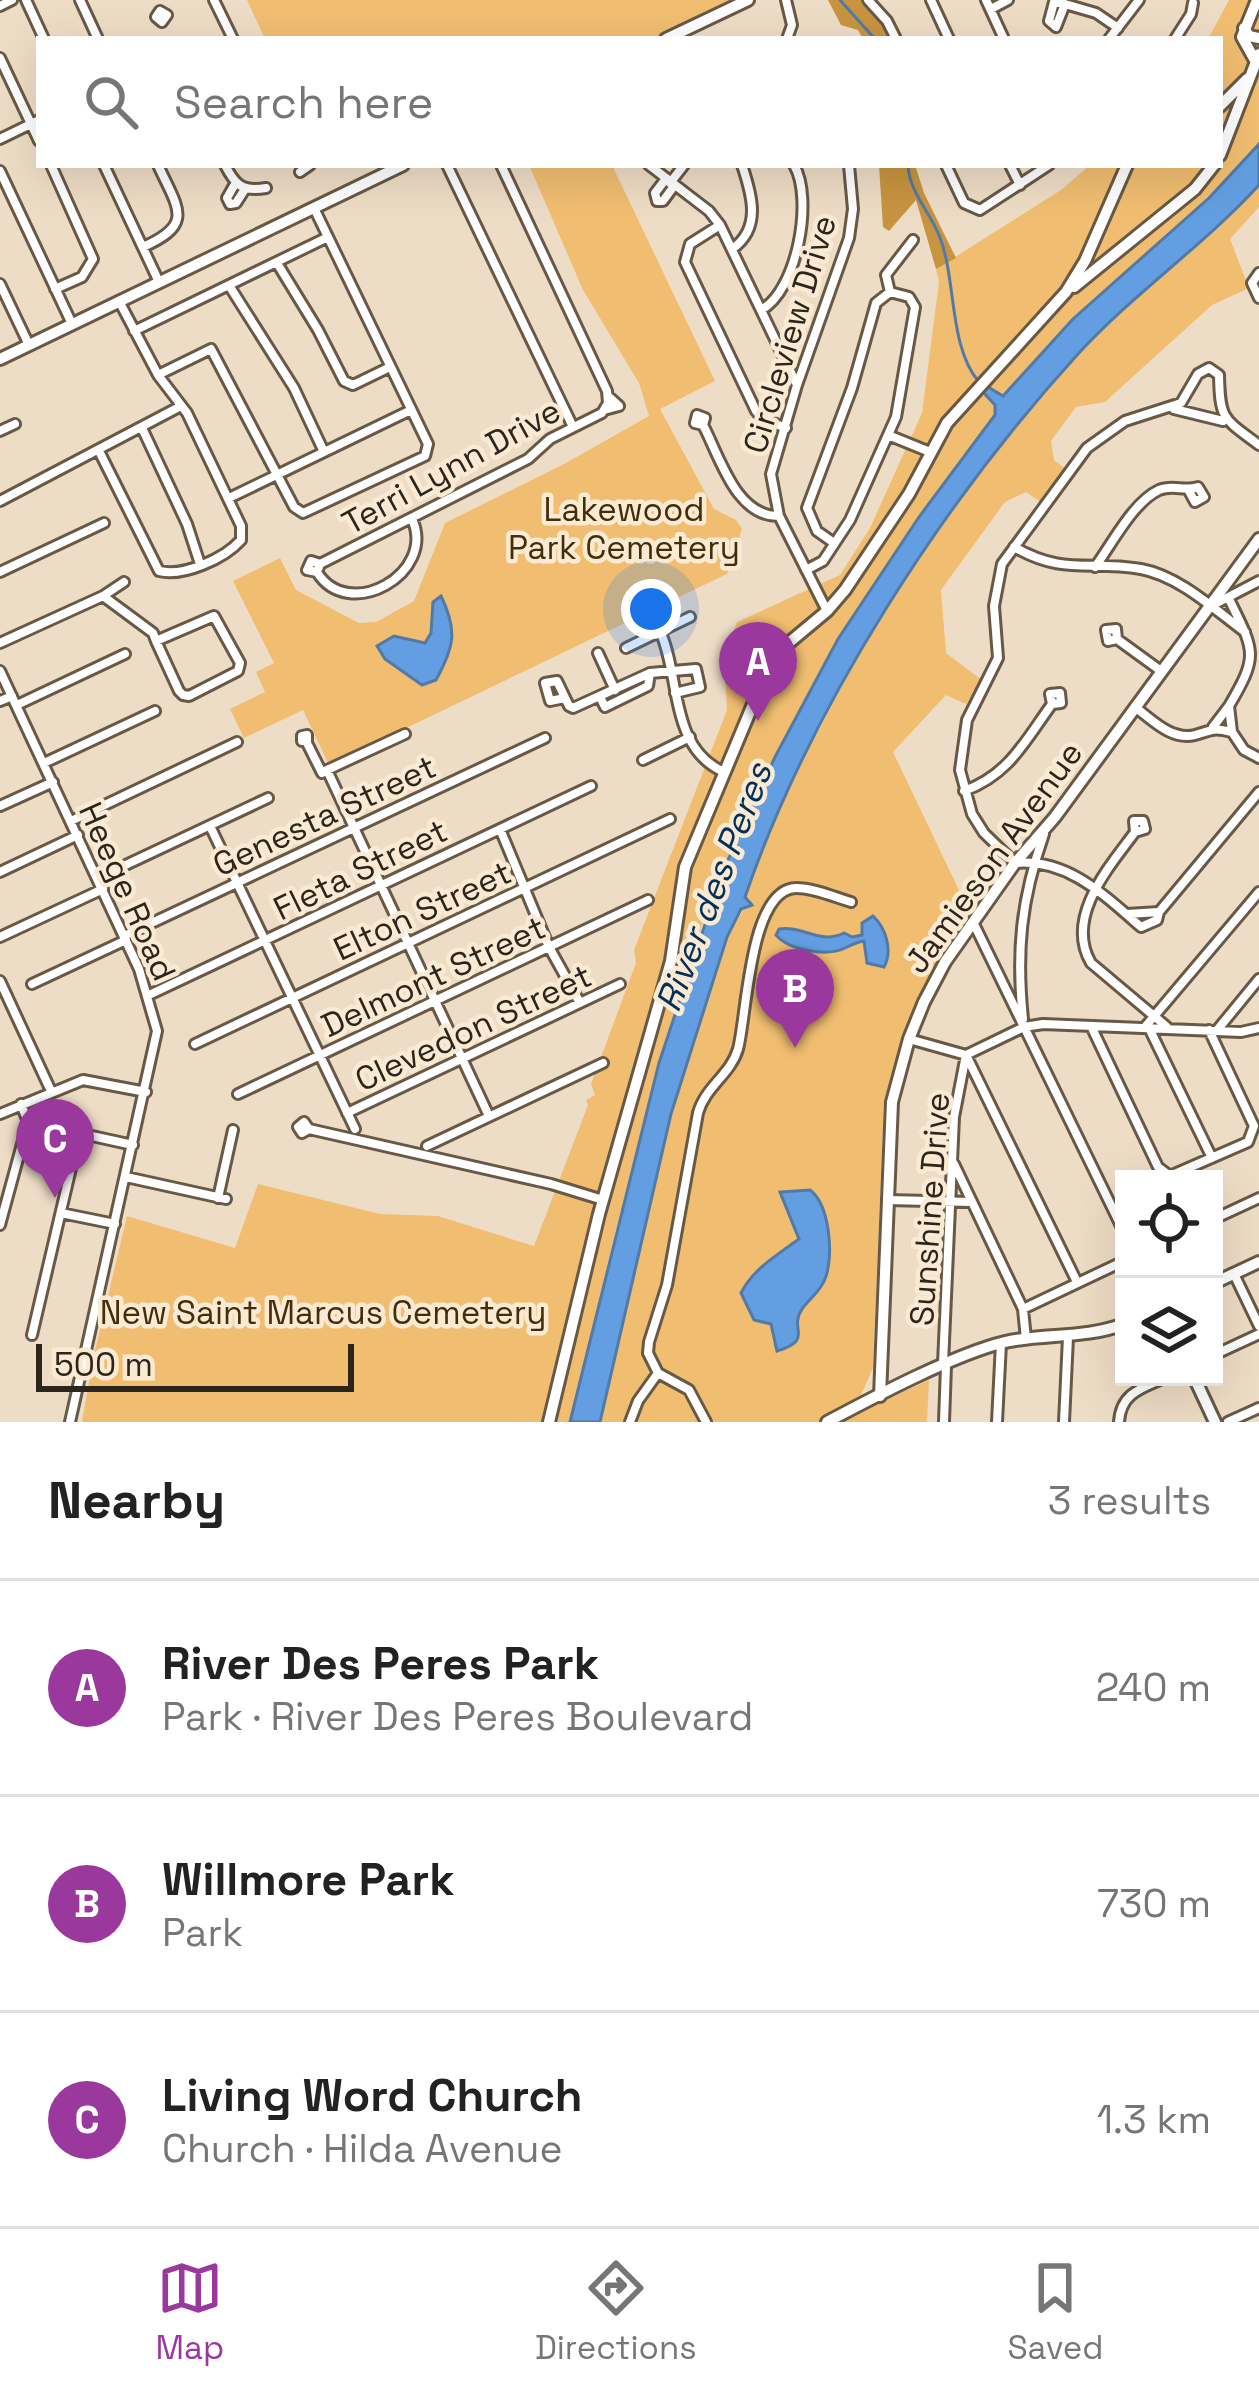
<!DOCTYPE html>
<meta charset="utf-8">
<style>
:root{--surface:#fff;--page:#f6f6f6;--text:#222;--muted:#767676;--line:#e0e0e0;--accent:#9b389e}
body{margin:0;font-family:"Space Grotesk",sans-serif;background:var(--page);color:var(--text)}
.controls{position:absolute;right:36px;bottom:36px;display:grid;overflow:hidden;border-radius:0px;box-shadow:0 12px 48px #0002}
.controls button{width:108px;height:108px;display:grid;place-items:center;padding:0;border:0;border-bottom:3px solid var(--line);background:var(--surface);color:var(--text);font:60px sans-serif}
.scale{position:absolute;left:36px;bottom:30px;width:318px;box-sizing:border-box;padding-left:12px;border:6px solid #2b251c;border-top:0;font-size:33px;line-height:42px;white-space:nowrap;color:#2b251c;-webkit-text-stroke:9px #fbead3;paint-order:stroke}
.you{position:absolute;left:651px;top:609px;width:42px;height:42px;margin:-30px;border:9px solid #fff;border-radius:50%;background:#1a73e8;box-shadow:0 0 0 18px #1a73e833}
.badge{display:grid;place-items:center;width:78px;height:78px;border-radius:50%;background:var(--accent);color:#fff;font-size:39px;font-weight:700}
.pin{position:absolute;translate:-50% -99px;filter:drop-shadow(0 3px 6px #0008)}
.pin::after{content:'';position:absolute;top:63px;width:42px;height:36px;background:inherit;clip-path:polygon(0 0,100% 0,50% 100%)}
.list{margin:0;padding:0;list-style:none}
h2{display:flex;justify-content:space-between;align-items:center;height:156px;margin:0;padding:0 48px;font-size:51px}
h2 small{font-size:39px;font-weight:400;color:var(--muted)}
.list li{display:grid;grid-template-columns:78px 1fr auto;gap:36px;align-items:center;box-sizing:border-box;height:216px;padding:0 48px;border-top:3px solid var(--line)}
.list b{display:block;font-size:45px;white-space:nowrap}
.list p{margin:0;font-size:39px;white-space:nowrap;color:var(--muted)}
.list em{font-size:39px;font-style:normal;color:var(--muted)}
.icon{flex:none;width:66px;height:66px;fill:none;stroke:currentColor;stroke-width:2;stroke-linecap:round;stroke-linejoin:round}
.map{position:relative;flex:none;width:1259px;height:1422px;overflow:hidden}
.search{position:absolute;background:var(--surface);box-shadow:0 12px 48px #0002;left:36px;right:36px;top:36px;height:132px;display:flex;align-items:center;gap:30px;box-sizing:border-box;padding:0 42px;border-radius:0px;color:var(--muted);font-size:45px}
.sheet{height:804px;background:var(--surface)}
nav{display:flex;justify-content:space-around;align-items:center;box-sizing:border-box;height:168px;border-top:3px solid var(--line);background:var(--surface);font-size:33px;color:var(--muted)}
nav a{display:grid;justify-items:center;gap:6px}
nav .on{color:var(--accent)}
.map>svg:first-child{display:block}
</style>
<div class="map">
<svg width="1259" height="1422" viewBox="0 0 1259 1422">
<rect width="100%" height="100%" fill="#eeddc6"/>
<path fill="#f1be71" d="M247 0H737L655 39H265Z
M1229 0H1259V207L1230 239 1249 288 1212 305 1105 402 1076 407 1051 441 1054 460 1067 470 1042 503 1026 492 1005 502 941 590 946 653 982 680 966 704 946 695 893 752 969 911 914 1007 884 1102 873 1368 861 1395 817 1422H600L671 1114 727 937 750 899 745 897 783 798 852 667 838 640C787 732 734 827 701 928 648 1090 609 1256 570 1422H82L93 1359 127 1216 235 1248 258 1184 380 1214 438 1216 534 1246 588 1105 586 1100 595 1095 591 1084 636 963 634 950 727 710 724 658 737 622 840 575 870 528 922 413 939 282 936 269 1061 190 1090 165H1220V39H1208Z
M529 165H612L715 381 660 409 714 509 736 520 742 529 727 574 329 765 303 710 244 738 230 709 265 692 256 672 274 663 233 581 280 558 296 590 359 623 376 622 414 601 445 523 564 464 649 416 639 383 583 290Z
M929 1380 927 1422H838Z"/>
<path fill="#c89440" d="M828 0H863L883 19 893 37 863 39 858 30 841 25Z
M879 165H915L924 193 956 258 936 269 916 200 889 231 883 227Z"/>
<path fill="#629ee1" stroke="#527aa6" stroke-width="3" d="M1259 144V185C1203 246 1134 293 1078 354 943 502 810 707 745 897L752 905 741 909 727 937 671 1114 600 1422H570L659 1063 722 873 775 757 838 639 919 517 995 415V405L983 392 988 387 1003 396 1073 319 1209 198Z
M441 596C458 631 454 647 436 680L422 685 385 659 377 646 394 636 425 643 431 633 433 602Z
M873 916C886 928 893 951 884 967L867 963 864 941C857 942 851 945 845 948 826 957 789 950 776 935L779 929C803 925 819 945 844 933L852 937 862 935V923Z
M810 1190C830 1205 834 1257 825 1279 820 1292 810 1298 802 1309 788 1330 815 1339 777 1351L771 1324 754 1320 741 1293C753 1269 777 1255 799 1239L780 1192Z"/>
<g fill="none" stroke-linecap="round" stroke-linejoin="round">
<path stroke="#527aa6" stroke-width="3" d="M840 0 875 39
M908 165C909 191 929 211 939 235 957 279 948 346 979 382"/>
<g stroke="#675945" stroke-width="14">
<path id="minor" d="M26 0 44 39
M80 0 98 39
M214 0 233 39
M786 0 792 25 787 39
M868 0 887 21 896 39
M931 0 949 39
M986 0 1004 39
M1054 2 1065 4 1056 27 1049 21Z
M1065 4 1096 13 1118 28
M0 6 12 0
M991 9 1008 0
M160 11 167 15 162 22 156 17Z
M1109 39 1139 0
M1175 39 1191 14 1193 3
M0 58 39 141
M0 139 39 120
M51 165 93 259 82 277 55 289
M104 165 159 282
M225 165C235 185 242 192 266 188
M447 165 573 427
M649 165 709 211 720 225 796 383
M946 165 964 203 980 210 1049 165
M1010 165 1020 185
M0 171 72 324
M300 172 310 165
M665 180 655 193 657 201H663L674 186
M670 183 684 165
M235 184 227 198 230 204 236 203 245 189
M720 225 690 244 685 262 756 411 763 419 786 428
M143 247C195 224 178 209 158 165
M732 249C762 228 752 195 742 165
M277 263 318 330 344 381 353 385 390 367
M1259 273 1252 283 1259 298
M0 284 29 345
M230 287 294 388 324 452
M890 292 886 275 913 240
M761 310C797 291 814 199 794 165
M134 331 328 237
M158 375 211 349 294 507 303 513 425 456 428 444 314 208
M1174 409 1223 421
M604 410 619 406 608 396
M703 425 695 423 697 415 705 418 703 425C720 457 736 517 779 516
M142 428 187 524 200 564
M0 431 15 424
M888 435 930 452
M1259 445C1223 418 1220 420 1219 375L1209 368 1198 374 1181 403 1125 421 1087 448 1002 564 994 606 998 658 967 720 960 770 972 814 984 833 1015 863C1067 858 1104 895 1141 927L1157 920 1159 912 1259 792
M99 451 159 571C183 577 224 559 241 540V526L187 413 158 375 119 301
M229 498 411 410
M0 501 181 406
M834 543 817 531 807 508 852 388 876 303 890 292
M1014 547C1065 576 1089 560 1141 569 1179 576 1214 609 1245 632
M320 564 311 561 307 570 317 572C348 623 437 574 412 519
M1095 567C1112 544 1133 502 1159 490 1173 484 1185 492 1198 487L1204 497 1195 502 1189 491
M806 570 823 561 850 520 896 417 915 307 909 297 890 292
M0 572 104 523
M317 572 320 564 528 459 550 439 602 413 608 403 607 391 501 165
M103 596 153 633 156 641 179 691 183 695 189 696 238 671 240 663 214 616 156 641
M1229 599C1255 652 1259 655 1229 706L1232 732
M1213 605 1259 581
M827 611 779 516 771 474 797 385 849 238 853 209 849 165
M660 631C681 677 669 748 724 772
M1117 639 1116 629 1106 630 1108 641 1117 639 1161 671
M0 643 103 596 124 582
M626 648 690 617
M598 653 615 690
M0 671 139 969 157 1031 70 1422
M600 697 605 707 648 686 650 673
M565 698 550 701 545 683 557 681 569 706 573 708 650 673 696 669 700 687 675 693
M0 701 12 696
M17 705 125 654
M1135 707C1152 720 1172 741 1195 735 1214 730 1211 727 1232 732L1244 750 1259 758
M1213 727 1229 706
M307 735V741H302V736Z
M306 741 322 773 327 770 489 1116
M643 760 690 737
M44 763 155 711
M327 770 405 734
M964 791C1009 775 1025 741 1052 704L1050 694 1060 693 1061 703 1052 704
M0 806 53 782
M71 821 237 742
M210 826 355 1129
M500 829 549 947 580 1003
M1135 832 1145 829 1143 821H1134L1135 832C1110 866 1064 917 1091 963L1167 1027
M0 872 78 835
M98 878 268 798
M1127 914 1159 912
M973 922 1124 1232
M124 936 545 738
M0 937 103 889
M0 981 51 1091
M32 984 126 940
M149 995 591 786
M1023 1019C1016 951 1021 900 1044 834
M1091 1026 1158 1167 1170 1176 1248 1142 1254 1126 1209 1030
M1145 1027 1259 892
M1149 1028 1212 1158
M1218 1029 1259 979
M909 1039 966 1055 1077 1282
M195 1044 670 819
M238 1094 648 900
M347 1113 620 984
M0 1114 83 1080 146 1092
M28 1122 133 1145
M309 1129 302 1133 298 1127 304 1122 309 1129 551 1184 603 1200
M427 1146 603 1063
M954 1164 1023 1309 1026 1339
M126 1177 226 1199
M218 1198 233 1130
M887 1200 971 1202
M61 1213 115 1224
M1214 1219 1259 1198
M0 1225 28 1122 21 1104
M1234 1274 1259 1326
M1023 1309 1124 1261
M32 1335 79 1134
M1214 1355 1259 1334
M943 1364 954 1117 966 1055 1024 1027 1043 1024 1241 1032 1259 1028
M658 1373 689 1390 706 1422
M630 1422 638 1401 658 1373 648 1353 649 1342 667 1285 698 1113C705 1087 731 1074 738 1049 747 1016 749 889 796 888 814 888 834 897 851 902
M944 1422 946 1366
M997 1422 1001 1343
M1064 1422 1068 1337
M1119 1422C1121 1392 1143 1388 1167 1377
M1228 1422 1259 1408"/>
</g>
<g stroke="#675945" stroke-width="16">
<path id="major" d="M1244 28 1249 36 1259 38
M666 39 748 0
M1256 62 1242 37 1257 0
M1220 106 1247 79
M1220 155 1259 54
M1074 287 1195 189 1214 165
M0 359 403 165
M1214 1283 1259 1262
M1194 1377 1215 1422
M880 1396 892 1102 909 1039 924 1002 945 962 1015 863 1055 817 1259 539
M549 1422 599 1214 671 961 685 867 764 678 785 646 827 611 845 590 909 494 947 423 1066 292 1085 261 1127 165
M827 1422C874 1397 955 1354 1005 1342 1045 1333 1085 1339 1124 1324"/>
</g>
<use href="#minor" stroke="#fff" stroke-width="8"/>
<use href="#major" stroke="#fff" stroke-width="10"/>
</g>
<g text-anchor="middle" stroke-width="9" stroke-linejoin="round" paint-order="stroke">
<g font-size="33" fill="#2b251c" stroke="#fbead3">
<text transform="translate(789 334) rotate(-73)" y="12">Circleview Drive</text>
<text transform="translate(451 466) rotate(-29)" y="12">Terri Lynn Drive</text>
<text transform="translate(324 815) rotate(-25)" y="12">Genesta Street</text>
<text transform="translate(993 857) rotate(-54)" y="12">Jamieson Avenue</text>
<text transform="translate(360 869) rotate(-26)" y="12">Fleta Street</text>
<text transform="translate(128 891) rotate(66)" y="12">Heege Road</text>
<text transform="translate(422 910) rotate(-25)" y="12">Elton Street</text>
<text transform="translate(433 976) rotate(-25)" y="12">Delmont Street</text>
<text transform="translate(473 1027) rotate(-25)" y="12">Clevedon Street</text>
<text transform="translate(929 1209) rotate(-86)" y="12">Sunshine Drive</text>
</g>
<g font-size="33" fill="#432e09" stroke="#fbead3">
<text x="624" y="521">Lakewood<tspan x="624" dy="38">Park Cemetery</tspan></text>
<text x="323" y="1324">New Saint Marcus Cemetery</text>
</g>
<g font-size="36" font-style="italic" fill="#03305a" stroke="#fbead3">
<text transform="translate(713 887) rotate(-69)" y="13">River des Peres</text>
</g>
</g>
</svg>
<div class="controls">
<button><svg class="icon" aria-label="locate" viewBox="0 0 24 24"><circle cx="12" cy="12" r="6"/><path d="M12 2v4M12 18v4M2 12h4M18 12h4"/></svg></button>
<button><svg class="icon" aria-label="layers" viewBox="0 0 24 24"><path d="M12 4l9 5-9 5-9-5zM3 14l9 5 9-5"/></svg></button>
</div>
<div class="scale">500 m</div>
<div class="you"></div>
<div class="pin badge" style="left:758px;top:721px">A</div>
<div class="pin badge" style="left:795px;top:1048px">B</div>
<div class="pin badge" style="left:55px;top:1198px">C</div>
<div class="search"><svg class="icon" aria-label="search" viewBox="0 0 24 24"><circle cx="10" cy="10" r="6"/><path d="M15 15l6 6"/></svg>Search here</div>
</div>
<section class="sheet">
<h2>Nearby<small>3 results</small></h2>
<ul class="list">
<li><span class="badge">A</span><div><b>River Des Peres Park</b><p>Park · River Des Peres Boulevard</p></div><em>240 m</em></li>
<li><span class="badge">B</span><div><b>Willmore Park</b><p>Park</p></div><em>730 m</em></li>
<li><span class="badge">C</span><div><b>Living Word Church</b><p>Church · Hilda Avenue</p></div><em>1.3 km</em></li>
</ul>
</section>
<nav>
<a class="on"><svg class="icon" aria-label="map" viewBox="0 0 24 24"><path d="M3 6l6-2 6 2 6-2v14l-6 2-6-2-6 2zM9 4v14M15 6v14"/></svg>Map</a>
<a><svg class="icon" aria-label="directions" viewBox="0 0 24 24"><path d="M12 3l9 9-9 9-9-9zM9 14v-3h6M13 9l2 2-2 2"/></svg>Directions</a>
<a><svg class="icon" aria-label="saved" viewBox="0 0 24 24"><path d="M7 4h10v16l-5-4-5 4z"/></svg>Saved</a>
</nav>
